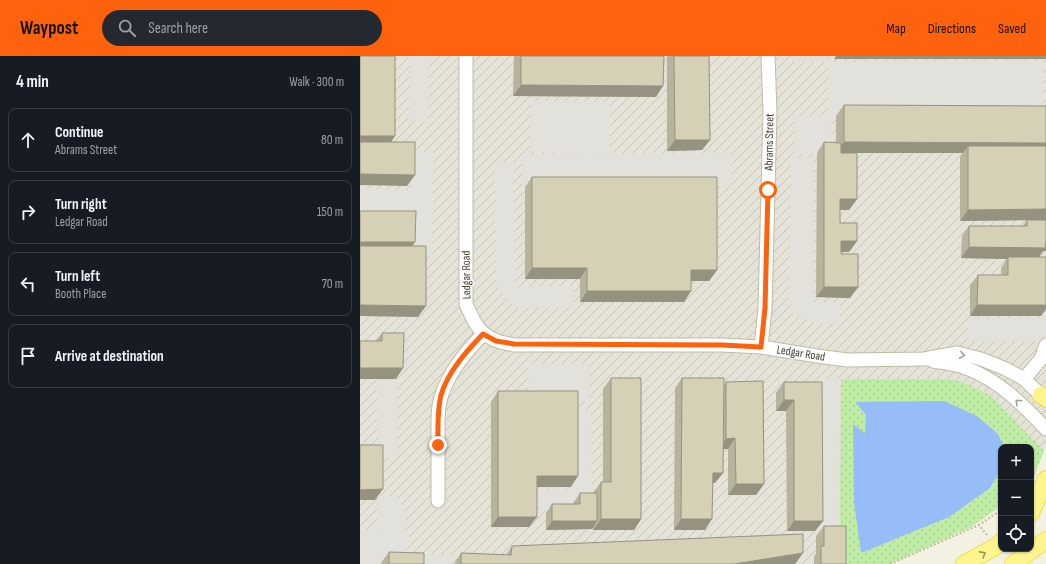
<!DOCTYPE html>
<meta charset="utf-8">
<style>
:root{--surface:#171b24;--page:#242831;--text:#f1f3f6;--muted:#9ea1a6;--line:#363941;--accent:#ff620d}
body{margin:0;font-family:"Sofia Sans Condensed",sans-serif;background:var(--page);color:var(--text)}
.controls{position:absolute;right:12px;bottom:12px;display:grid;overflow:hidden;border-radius:8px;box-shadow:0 1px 3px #0004}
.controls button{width:36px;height:36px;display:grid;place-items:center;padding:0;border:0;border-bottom:1px solid var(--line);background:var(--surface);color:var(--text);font:20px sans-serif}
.stop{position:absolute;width:12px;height:12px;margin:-9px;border:3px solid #ff620d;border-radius:50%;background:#fff}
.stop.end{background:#ff620d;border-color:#fff;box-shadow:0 1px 4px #0008}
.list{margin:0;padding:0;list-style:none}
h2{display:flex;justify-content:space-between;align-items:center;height:52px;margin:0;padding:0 16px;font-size:17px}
h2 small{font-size:13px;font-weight:400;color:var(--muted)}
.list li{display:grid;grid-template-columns:26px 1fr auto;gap:12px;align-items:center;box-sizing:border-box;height:64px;margin:0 8px 8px;padding:0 8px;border:1px solid var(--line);border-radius:8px}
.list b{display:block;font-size:15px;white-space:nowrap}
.list p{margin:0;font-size:13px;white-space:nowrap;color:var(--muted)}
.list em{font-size:13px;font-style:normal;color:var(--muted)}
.icon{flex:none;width:22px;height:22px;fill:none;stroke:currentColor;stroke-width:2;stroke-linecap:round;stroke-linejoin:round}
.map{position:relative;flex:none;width:686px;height:508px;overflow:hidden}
header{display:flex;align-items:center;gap:24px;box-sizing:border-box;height:56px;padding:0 20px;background:var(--accent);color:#111}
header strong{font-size:19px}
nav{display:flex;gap:22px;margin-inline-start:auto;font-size:14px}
.search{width:280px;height:36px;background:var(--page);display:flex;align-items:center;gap:10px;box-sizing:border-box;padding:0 14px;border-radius:22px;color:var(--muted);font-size:15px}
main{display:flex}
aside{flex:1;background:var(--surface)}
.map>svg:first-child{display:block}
</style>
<header>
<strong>Waypost</strong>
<div class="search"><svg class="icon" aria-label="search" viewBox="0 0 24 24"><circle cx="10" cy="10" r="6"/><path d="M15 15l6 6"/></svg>Search here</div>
<nav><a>Map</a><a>Directions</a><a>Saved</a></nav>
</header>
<main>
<aside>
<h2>4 min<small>Walk · 300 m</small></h2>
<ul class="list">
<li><svg class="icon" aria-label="ahead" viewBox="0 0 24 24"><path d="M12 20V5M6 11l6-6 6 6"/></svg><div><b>Continue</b><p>Abrams Street</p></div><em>80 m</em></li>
<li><svg class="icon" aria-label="right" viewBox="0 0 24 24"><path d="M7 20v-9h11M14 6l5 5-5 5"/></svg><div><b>Turn right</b><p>Ledgar Road</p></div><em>150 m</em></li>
<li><svg class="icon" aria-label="left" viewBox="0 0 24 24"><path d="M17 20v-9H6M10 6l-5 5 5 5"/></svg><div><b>Turn left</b><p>Booth Place</p></div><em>70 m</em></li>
<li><svg class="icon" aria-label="arrive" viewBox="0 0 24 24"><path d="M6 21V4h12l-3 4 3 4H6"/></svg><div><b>Arrive at destination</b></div></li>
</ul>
</aside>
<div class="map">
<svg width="686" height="508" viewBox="0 0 686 508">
<defs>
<pattern id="industrial-furrows" width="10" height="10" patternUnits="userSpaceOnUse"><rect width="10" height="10" fill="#e5e2d8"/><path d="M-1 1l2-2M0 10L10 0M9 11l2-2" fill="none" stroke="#c6c3ba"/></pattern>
<pattern id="park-dots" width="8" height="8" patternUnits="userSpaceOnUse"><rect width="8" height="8" fill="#bfeda6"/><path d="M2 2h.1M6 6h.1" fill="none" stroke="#a6cc8f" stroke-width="1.8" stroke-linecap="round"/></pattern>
</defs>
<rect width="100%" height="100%" fill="#f3f1e2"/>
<path fill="url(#industrial-furrows)" d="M0 0H686V392L671 406V391H641L474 508H0Z"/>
<path fill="url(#park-dots)" d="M481 323H589L602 326 630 339 684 395 671 428V391H641V450L611 471 529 508H480Z"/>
<path fill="#e3e1dc" d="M0 0H69L68 66 49 65 50 2H0Z
M433 0H468V6L683 5V61L476 60 471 59 472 97 435 98 434 60 468 59V6H433Z
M171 45 250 46V97L170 96Z
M51 96H73L72 199H48L0 166V133L51 134Z
M371 97V130L165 131 162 130V98Z
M431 101H454L453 246 480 247V267H456L433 258 429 245Z
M135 107H153L155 231 214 230V251L153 252 136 227Z
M682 262H686V286L681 285H608L607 263Z
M168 308H229V345H169Z
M458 323H480L479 475H455Z
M17 324H37V401H18Z
M231 355 232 445H213V456H185V450L172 451 171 434 211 433 210 356Z
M18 440H37L39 448 44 449 45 460V475L49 476V488L43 502 22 501 21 508H0V474H17Z
M56 498 92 499V508H56Z"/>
<path fill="#97bdf8" d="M584 345 617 360 638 378 644 391H641V413L630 432 589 461 501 497 494 447 493 368 505 377 506 359 495 346Z"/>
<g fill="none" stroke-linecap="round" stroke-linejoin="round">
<g stroke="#bfbca4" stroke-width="15">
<path id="minor" d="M106 0V248C113 264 118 277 135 284 140 287 148 287 154 289H362L401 291 457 300 487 304 564 303 597 297 621 303 646 313 664 323 686 344
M401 291 405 252 410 56 408 0
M573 305C584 307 596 308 606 312 639 324 663 349 686 373
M664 323 681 303 686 289
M78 445C78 423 78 402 78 380 78 367 77 351 82 338 90 314 107 295 123 278"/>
</g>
<g stroke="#f0e053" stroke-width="18">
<path id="major" d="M681 339 686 342
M671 457 686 423
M604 508 635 491 641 486
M653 508 686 484"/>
</g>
<path stroke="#c3bb94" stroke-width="2" stroke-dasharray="2 2" stroke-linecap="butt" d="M627 479 619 469 641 454
M530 508 619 469"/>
<use href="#minor" stroke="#fff" stroke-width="13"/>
<use href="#major" stroke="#fff58f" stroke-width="16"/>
</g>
<path fill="#b7b39d" d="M154 0H304L296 41 153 40Z
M307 0H349L350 84 342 94 307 95Z
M484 49 686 50V195H683L679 201H686V253L681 260H610V229L618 219H641V212L647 203 601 202 602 180 609 170H663L667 164 600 165V101L603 97H481L497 143 489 154H480V167L497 185 489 196H481V198L498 231 490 242 456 241 457 97 464 86H476V60Z
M172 121 357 214 349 225H331V235L324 246H220V223H165V131Z
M22 277 36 323 16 285Z
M251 322 281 463 274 474H233V471L232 473 186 474V457L192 448H214V446L220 437H233L241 426H243V333Z
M322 322 364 329 366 326 404 428 396 439H368V393H363V417L355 427H352L345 474H314L315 332Z
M424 326H462L463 465 455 475H427L426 355H416V337Z
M138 335 211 431H177L169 471H131V346Z
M464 470 486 508H454V501L456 497V480Z
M152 490 443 497 435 508H94L101 497 146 499Z
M29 496 64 508H21V507Z"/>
<path fill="#95927f" d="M476 0H686V3H474Z
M161 29 303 30 296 41 153 40Z
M0 80H35L28 91H0Z
M315 84H350L342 94 307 95Z
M484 86 686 87V98L608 90 603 97H476Z
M0 118 55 119 47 130 0 129Z
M480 143H497L489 154H472Z
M686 153V164L600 165 608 154Z
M686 184V195H683L677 203 648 201 647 203 601 202 609 191Z
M481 185H497L489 196H473Z
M0 186H55L48 197H0Z
M172 212H227L220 223H165Z
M331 214H357L349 225H324Z
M464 231H498L490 242 456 241Z
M227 235H331L324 246H220Z
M0 249 66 250 58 261 0 260Z
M617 249H686V253L681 260H610Z
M0 312H43L36 323H0Z
M424 344H434L426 355H416Z
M375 382 368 393H359L366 383Z
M353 417H363L355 427H345Z
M177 420H218L211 431H169Z
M376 428H404L396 439H368Z
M23 433 15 444H0V434Z
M138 461H177L169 471H131Z
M241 463H281L274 474H233Z
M321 463H352L345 474H314Z
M192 465H237L232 473 186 474Z
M434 465H463L455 475H427Z
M443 497 435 508H374Z"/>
<path fill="#d5d0b6" stroke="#95927f" d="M0 0H35V80H0Z
M161 0H304L303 30 161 29Z
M314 0H349L350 84H315Z
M484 49 686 50V87L484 86Z
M0 86H55V119L0 118Z
M464 86 481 87V97H497V143H480V167H497V185H481V198H498V231H464Z
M608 90H686V153L608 154Z
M172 121H357V214H331V235H227V212H172Z
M0 155H56L55 186H0Z
M667 164H686V184L685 192 609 191V170H667Z
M0 190H66V250L0 249Z
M648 201H686V249H617L618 219H648Z
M22 277H44L43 312H0V285H22Z
M251 322H281V463H241V426H251Z
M322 322H364L363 417H353L352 463H321Z
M403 325 404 428H376L375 382 366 383V326Z
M424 326H462L463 465H434V344H424Z
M138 335H218V420H177V461H138Z
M0 389H23V433L0 434Z
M220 437H237V465H192V448H220Z
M464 470H486V508H461V490H464Z
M443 478V497L374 508H101V497L151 499 152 490Z
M29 496 64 497V508H29Z"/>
<defs><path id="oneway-chevron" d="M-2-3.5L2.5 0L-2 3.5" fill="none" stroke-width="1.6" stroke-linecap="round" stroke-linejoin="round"/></defs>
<g stroke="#a2a098">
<use href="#oneway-chevron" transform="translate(602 299) rotate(8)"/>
<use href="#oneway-chevron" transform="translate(658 346) rotate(-137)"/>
</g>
<use stroke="#99935c" href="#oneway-chevron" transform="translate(623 498) rotate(-29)"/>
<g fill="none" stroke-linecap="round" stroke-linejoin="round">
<path stroke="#ff620d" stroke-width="5" d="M78 389C78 373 77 355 81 339 88 315 107 295 123 278L136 285 154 288 362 289 401 291 405 252 408 134"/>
</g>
<g text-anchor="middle" stroke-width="3" stroke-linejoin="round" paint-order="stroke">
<g font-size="12" fill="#454232" stroke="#fff">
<text transform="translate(409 86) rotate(-89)" y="4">Abrams Street</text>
<text transform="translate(106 219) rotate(-91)" y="4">Ledgar Road</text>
<text transform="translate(441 297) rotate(9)" y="4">Ledgar Road</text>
</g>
</g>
</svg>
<div class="controls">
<button>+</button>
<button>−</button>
<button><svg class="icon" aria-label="locate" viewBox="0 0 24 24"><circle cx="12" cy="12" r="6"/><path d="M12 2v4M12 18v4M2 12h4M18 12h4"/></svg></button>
</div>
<div class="stop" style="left:408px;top:134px"></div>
<div class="stop end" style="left:78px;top:389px"></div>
</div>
</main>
